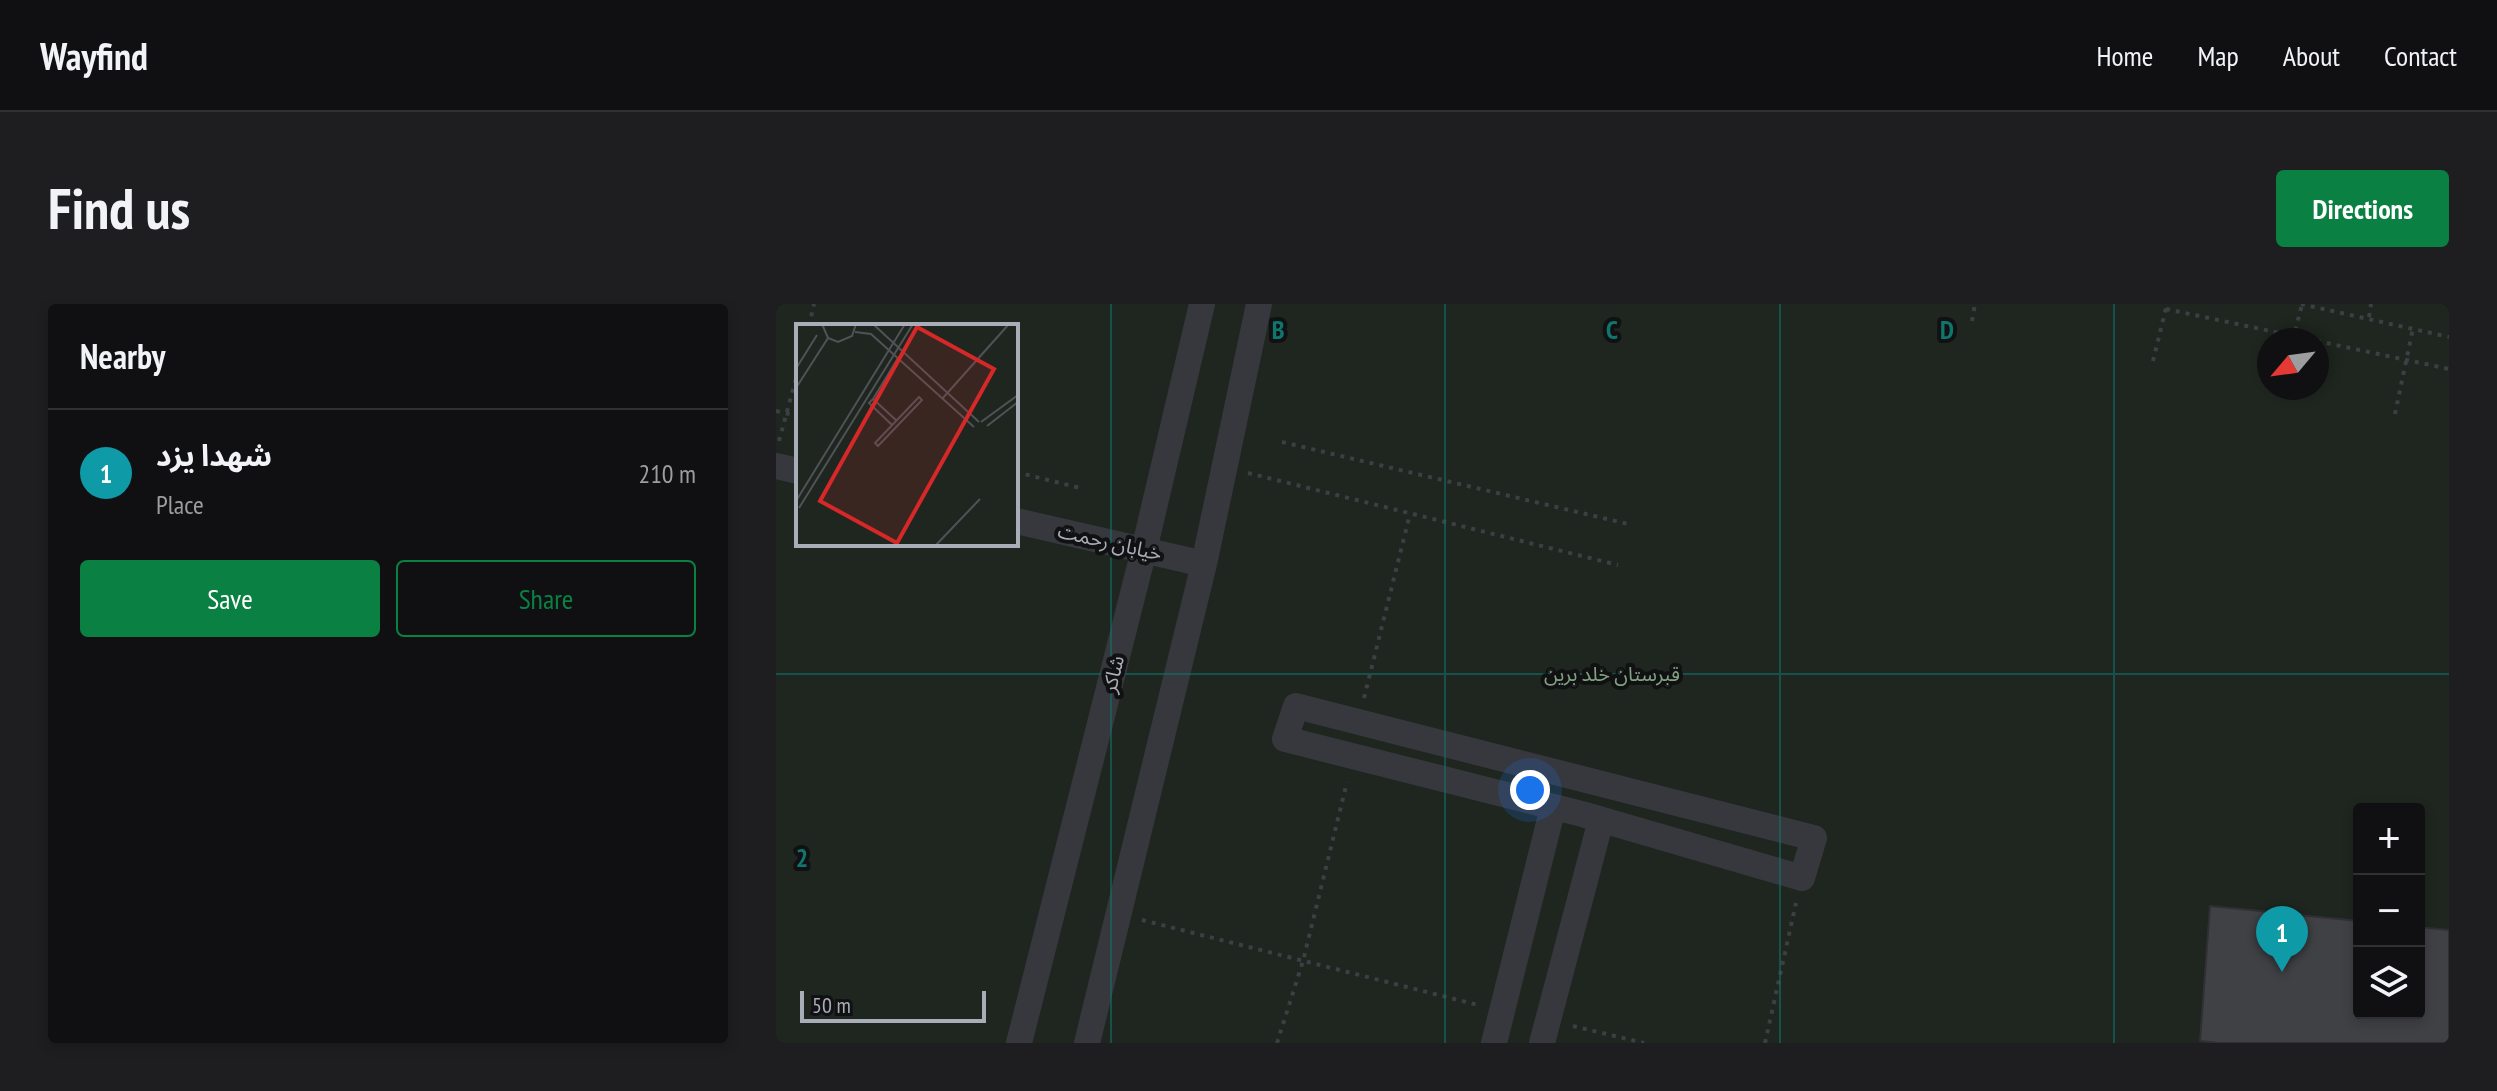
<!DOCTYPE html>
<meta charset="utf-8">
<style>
:root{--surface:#101012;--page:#1e1e20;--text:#f1f3f6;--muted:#9c9d9f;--line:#303032;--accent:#0b8043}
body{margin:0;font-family:"PT Sans Narrow","Noto Sans Arabic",sans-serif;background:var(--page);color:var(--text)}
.controls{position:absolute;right:24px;bottom:24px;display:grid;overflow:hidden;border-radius:8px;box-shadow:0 4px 12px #0003}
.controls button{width:72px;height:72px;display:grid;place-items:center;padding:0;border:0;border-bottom:2px solid var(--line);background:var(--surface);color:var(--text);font:40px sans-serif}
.compass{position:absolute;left:1481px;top:24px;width:72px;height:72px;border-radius:50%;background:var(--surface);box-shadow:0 4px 12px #0003;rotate:241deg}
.scale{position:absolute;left:24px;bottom:20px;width:186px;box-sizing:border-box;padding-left:8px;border:4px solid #a8adb8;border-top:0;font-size:22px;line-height:28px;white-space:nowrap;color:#a8adb8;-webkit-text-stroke:6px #111113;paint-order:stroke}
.you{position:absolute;left:754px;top:486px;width:28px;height:28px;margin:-20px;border:6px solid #fff;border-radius:50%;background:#1a73e8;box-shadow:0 0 0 12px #1a73e833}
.badge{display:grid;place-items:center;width:52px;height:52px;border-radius:50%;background:var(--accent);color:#fff;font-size:26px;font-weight:700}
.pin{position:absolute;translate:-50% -66px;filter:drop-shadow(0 2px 4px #0008)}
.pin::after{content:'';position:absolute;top:42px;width:28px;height:24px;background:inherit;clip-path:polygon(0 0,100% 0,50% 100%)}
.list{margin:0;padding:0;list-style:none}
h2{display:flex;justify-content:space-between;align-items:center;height:104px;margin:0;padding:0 32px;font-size:34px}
h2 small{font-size:26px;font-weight:400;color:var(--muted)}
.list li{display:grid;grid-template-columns:52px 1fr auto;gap:24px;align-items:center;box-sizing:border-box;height:128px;padding:0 32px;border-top:2px solid var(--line)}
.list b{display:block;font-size:30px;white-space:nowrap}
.list p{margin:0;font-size:26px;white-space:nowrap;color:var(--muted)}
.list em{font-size:26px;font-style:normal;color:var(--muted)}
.actions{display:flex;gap:16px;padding:24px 32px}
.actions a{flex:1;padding:18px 0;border:2px solid var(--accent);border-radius:8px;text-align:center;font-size:28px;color:var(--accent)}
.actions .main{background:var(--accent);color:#fff}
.icon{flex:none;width:44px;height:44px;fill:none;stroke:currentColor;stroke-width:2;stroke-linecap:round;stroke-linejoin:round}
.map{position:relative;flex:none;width:1673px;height:739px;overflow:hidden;border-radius:8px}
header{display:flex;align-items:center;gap:48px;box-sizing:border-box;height:112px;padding:0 40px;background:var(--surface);border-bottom:2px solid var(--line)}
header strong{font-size:38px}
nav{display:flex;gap:44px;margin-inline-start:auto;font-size:28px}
.intro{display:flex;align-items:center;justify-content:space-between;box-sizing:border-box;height:192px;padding:0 48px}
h1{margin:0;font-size:56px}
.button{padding:20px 36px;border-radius:8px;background:var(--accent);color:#fff;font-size:28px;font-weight:700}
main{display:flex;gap:48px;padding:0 48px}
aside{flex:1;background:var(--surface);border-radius:8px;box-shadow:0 4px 12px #0003}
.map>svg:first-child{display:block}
</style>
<header>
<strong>Wayfind</strong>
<nav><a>Home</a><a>Map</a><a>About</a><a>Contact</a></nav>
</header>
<div class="intro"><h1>Find us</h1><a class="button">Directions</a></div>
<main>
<aside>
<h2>Nearby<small></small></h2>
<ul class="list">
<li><span class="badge" style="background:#0f9aa8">1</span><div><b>شهدا یزد</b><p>Place</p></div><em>210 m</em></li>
</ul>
<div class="actions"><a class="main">Save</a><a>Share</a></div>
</aside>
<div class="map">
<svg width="1673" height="739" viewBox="0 0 1673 739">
<rect width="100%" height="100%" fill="#161618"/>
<path fill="#1e261f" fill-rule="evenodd" d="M0 0H1673V739H0ZM22 22H240V240H22ZM1493 36H1541V84H1493ZM1583 505H1643V709H1583Z"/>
<path fill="#404145" stroke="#303034" stroke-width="2" d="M1434 602 1583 617V709H1643V623L1673 626V739H1442L1424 737Z"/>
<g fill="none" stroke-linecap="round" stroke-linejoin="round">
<path stroke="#3d3f44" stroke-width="4" stroke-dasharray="4 6" stroke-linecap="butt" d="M1525 0 1673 33
M1390 5 1537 36
M1593 13 1595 0
M1196 17 1199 0
M33 22 38 0
M1517 36 1526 0
M1541 37 1673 65
M1377 57 1391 0
M1505 85 1506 84
M0 107 22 112
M1619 110 1637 24
M3 137 22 67
M506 138 852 220
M240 168 308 185
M472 169 842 261
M588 394 634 210
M366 616 702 701
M797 722 868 739
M501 739 527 657 571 478
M989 739 1020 599"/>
<path stroke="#37383d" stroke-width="26" d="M0 162 22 167
M240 217 428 260
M520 402 1038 534 1026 574 806 510 509 435Z
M243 739 368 246 426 0
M311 739 428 260 483 0
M718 739 777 503
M766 739 825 516"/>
</g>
<path fill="none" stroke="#0f766e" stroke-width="2" stroke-opacity="0.55" d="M335 0V739M669 0V739M1004 0V739M1338 0V739M0 370H1673"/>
<g text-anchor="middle" stroke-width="8" stroke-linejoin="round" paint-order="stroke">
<g font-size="20" fill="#a8adb8" stroke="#111113">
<text transform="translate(334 238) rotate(13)" y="7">خیابان رحمت</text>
<text transform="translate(337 370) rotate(-76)" y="7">شاکر</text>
</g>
<g font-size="20" fill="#7fa381" stroke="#111113">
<text x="836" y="377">قبرستان خلد برین</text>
</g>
</g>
<g transform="translate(20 20)">
<rect width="222" height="222" fill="#161618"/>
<path d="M0 0H222V222H0Z" fill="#1e261f"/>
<path fill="none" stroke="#505258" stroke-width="2" d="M26 0 32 14 42 18 56 12 60 0M77 0 183 98M59 8 75 10 178 103M1 43 21 11M0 64 32 14M123 73 126 76 82 122 79 119ZM77 75 102 34M146 75 213 0M185 98 222 71M96 101 73 79 77 75 101 97M191 102 222 78M0 177 109 0M3 184 117 0M139 222 184 175"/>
<path fill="#d62828" fill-opacity="0.15" stroke="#d62828" stroke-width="4" d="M121 3 198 45 101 219 24 177Z"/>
<rect width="222" height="222" fill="none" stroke="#a8adb8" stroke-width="4"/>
</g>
<g font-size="26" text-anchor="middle" font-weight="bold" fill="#0f766e" stroke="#111113" stroke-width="8" stroke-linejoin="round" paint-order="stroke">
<text x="502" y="35">B</text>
<text x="836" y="35">C</text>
<text x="1171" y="35">D</text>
<text x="26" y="563">2</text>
</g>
</svg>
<div class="controls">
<button>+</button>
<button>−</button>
<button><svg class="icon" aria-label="layers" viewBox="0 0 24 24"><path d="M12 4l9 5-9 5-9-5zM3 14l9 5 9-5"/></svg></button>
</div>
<svg class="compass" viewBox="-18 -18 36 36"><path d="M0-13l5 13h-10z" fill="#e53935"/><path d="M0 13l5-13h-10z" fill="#9c9d9f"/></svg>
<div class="scale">50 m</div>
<div class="you"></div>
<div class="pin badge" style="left:1506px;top:668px;background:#0f9aa8">1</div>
</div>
</main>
